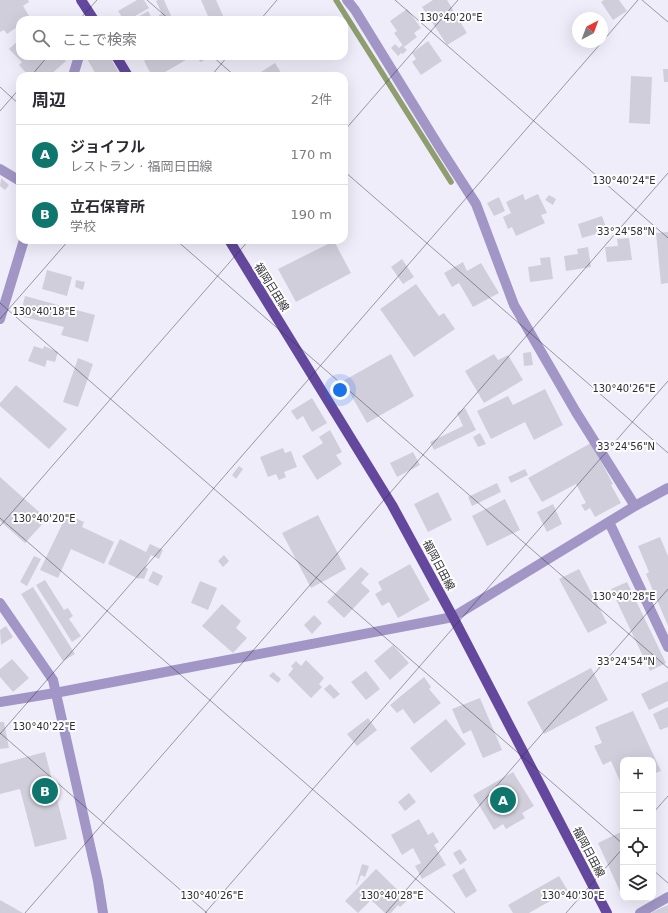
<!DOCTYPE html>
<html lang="ja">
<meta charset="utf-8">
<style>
:root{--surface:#fff;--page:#f7f7f7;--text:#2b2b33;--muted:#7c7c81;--line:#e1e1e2;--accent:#0f766e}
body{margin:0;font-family:"DejaVu Sans","Noto Sans JP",sans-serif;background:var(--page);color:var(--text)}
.controls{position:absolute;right:12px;bottom:12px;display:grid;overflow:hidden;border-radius:8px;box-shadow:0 4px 16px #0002}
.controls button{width:36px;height:36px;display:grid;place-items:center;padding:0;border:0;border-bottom:1px solid var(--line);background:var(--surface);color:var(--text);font:20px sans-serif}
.compass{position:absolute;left:572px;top:12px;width:36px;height:36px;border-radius:50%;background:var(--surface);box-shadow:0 4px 16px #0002;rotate:41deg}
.you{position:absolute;left:340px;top:390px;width:14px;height:14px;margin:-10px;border:3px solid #fff;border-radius:50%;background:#1a73e8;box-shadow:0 0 0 6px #1a73e833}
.badge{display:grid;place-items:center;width:26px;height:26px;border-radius:50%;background:var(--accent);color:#fff;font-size:13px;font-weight:700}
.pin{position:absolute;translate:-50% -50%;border:2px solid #fff;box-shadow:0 1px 4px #0006}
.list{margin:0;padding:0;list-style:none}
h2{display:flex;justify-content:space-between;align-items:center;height:52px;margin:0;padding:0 16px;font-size:17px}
h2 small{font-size:13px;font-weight:400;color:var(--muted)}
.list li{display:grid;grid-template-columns:26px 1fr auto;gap:12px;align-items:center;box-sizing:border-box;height:60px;padding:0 16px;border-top:1px solid var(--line)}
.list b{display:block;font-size:15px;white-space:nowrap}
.list p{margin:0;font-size:13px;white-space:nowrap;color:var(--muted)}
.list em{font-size:13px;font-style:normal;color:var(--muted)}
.icon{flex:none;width:22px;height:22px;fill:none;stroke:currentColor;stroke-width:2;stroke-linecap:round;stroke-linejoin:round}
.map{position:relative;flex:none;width:668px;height:913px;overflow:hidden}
.search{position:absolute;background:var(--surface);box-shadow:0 4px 16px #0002;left:16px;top:16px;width:332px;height:44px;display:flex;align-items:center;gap:10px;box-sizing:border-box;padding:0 14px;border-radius:12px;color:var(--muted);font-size:15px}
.panel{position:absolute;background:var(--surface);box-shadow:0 4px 16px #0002;left:16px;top:72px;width:332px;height:172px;border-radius:12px}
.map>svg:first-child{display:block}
</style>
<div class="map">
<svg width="668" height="913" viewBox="0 0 668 913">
<rect width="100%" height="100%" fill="#f0edfb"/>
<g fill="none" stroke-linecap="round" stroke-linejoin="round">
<path stroke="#8e9e6e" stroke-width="5.5" d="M336 0 451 182"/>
</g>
<path fill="#d1cedc" d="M0 0H28L29 2 23 6 31 19 20 20V25L7 34 4 30 0 32Z
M137 0H144L149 8 128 20H124L118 11Z
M158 0H164L173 20H160L159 15 162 14 156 1Z
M201 0H216L225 20H203L202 18 208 16Z
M433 0H447L467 33 447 45 422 7Z
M604 0H619L627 11 613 20 601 2Z
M407 9 421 28 414 33 417 37 404 47 394 33 397 31 390 21Z
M148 11 153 20H133Z
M20 39V56H62L66 61 49 76H34L32 74 29 76 19 65 22 62 9 49Z
M428 41 442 61 421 75 412 62 416 59 412 53Z
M395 44 399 48 402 45 407 50 403 54 401 53 398 56 391 48Z
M88 56H109L121 76H97L86 57Z
M153 56H190L191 57 158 76H152L144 61Z
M197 56H211L212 57 200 62Z
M275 63 283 76H264L261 72Z
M663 69H668V82H664Z
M631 76 652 77 650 124 629 123Z
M1 178 9 185 5 190 0 186Z
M523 194 525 200 538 194 547 213 541 215 545 223 516 236 512 227 508 229 503 217 511 213 506 202Z
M549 195 556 199 553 205 545 200Z
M499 197 505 211 494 216 487 203Z
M602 216 608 233 600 236 599 233 582 238 578 224Z
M668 232V283L661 284 656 233Z
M629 238 632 260 607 262 605 247 618 246 617 239Z
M334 241 351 273 296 302 278 269Z
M588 247 591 267 566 271 564 256 578 254 577 249Z
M550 257 553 279 530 282 528 267 541 265 540 258Z
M402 259 414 277 403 284 391 267Z
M463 262 467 271 481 263 499 293 473 307 459 283 452 287 444 273Z
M47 270 72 277 67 296 42 289Z
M76 280 85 282 83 290 75 287Z
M416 284 439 316 444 313 455 329 414 357 380 309Z
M25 296 95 315 88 342 61 335 64 327 20 316Z
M34 346 43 349 44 346 58 352 55 362 47 360 45 367 28 361Z
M531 352 533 365 524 366 523 353Z
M391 354 414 396 367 423 343 381Z
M494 354 498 360 508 355 523 380 484 403 465 371Z
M78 358 93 364 78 407 63 402Z
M16 385 67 429 49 449 0 406V403Z
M545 389 563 425 534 440 525 422 491 439 477 411 508 396 513 405Z
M312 398 327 423 312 432 303 416 297 420 291 411Z
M465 408 476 430 434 450 430 442 463 426 457 413Z
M330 430 342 452 336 455 342 464 317 480 302 456 323 443 319 437Z
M480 433 486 444 478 447 473 437Z
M591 443 613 484 611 485 621 503 595 517 590 508 585 511 581 505 586 503 576 484 542 502 528 478Z
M283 448 285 453 291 451 297 467 284 472 286 477 279 480 276 474 268 477 260 457Z
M413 452 420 465 397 477 390 463Z
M239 466 243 469 236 479 232 475Z
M525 469 528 475 511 483 508 477Z
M0 477 47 519 25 543 0 521Z
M497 483 501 492 472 506 468 497Z
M438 492 452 520 428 532 414 504Z
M505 499 520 530 487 546 472 516Z
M553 504 562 524 547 532 537 512Z
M67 514 84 522 82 527 114 542 104 564 71 549 58 578 40 570Z
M318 515 346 569 311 588 282 533Z
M660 537 668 556V626L646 574 649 572 638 546Z
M120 539 146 552 150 544 163 550 159 559 151 555 145 567 148 569 144 579 140 578 139 579 108 564Z
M224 555 229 561 223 567 218 561Z
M34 556 41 559 27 586 20 582Z
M410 564 430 600 398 618 389 602 382 606 375 594 382 590 378 582Z
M361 567 369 574 361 583 370 591 344 618 327 602Z
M579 569 607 623 588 633 559 579Z
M153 571 163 576 158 586 148 581Z
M45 580 64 610 68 608 73 616 69 619 81 636 72 642 36 585Z
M200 581 217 588 208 610 191 603Z
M627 582 666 663 650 671 611 589Z
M33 587 75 654 63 661 21 594Z
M222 604 241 621 236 628 247 638 233 653 202 626Z
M314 615 322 623 312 634 304 625Z
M6 626 13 637 1 645 0 630Z
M393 645 409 663 390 680 374 661Z
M12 659 29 678 13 692 0 677V669Z
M306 660 324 678 319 684 322 687 311 698 288 675 293 669 291 666 296 661 301 666Z
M591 668 608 700 544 734 527 702Z
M366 671 380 689 366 700 351 682Z
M273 672 281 679 278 683 269 676Z
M424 677 431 687 429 689 441 703 414 724 403 709 397 713 390 705Z
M668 681V701L649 710 641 694Z
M330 684 340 694 334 699 324 689Z
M480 698 502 750 483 758 471 730 463 734 452 709Z
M668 707V727L660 730 653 714Z
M633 711 661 771 653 774V760H623V788L611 761 603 765 594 746 602 743 595 727Z
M368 718 377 730 357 746 347 734Z
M446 719 466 744 431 773 410 748Z
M0 722H4L9 748 0 749Z
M45 752 67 839 35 847 20 789 0 794V764Z
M513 772 534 806 522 813 525 818 506 829 503 824 494 830 473 795Z
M409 793 416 802 405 811 398 802Z
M419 819 428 835 433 832 439 842 434 845 446 865 422 879 415 866 421 863 413 848 402 855 391 835Z
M623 831V898L598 843Z
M460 849 467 860 460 865 453 853Z
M362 864 369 866 365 877 361 875 357 885H356Z
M464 868 477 891 466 898 452 875Z
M376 869 408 900 400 907 398 905 391 913H385L371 900 358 913 345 901Z
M559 876 568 891 529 913H513L508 905Z
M0 900 23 913H0Z
M668 905V913H651L661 908Z"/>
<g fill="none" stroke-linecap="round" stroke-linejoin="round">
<path stroke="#a196c5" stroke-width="10" d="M347 0 355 10 440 148 476 204 514 305 576 412 635 506
M73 76 79 56
M0 169 20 181
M0 319 24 240
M609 522 668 647
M0 603 53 680 98 881 103 913
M0 702 55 693 453 617 635 506 668 488
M640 913 668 897"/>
<path stroke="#63489d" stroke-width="10" d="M81 0 94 20
M116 56 128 76
M229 240 392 505 453 617 607 913"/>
</g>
<path fill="none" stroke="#2e2d32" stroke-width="1" stroke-opacity="0.45" d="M147 0 170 20M395 0 668 238M642 0 668 22M79 20 97 0M260 20 277 0M602 42 638 0M212 56 235 76M31 76 48 56M211 76 228 56M0 87 20 105M0 111 20 88M344 131 458 0M344 171 668 453M176 240 668 668M0 303 623 844M0 319 69 240M0 518 455 913M0 526 249 240M0 733 207 913M0 734 602 42M653 813 668 796M653 870 668 883M25 913 668 173M205 913 668 381M386 913 668 589M566 913 623 848"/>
<g text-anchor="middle" stroke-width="4" stroke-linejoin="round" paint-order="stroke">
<g font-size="11" fill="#2e2d32" stroke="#fdfdfd">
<text transform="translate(272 287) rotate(58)" y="4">福岡日田線</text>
<text transform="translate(439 565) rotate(62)" y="4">福岡日田線</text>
<text transform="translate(589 852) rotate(62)" y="4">福岡日田線</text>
</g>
</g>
<g font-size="10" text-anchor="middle" fill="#2e2d32" stroke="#fdfdfd" stroke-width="4" stroke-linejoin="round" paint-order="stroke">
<text x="451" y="21">130°40'20"E</text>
<text x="624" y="184">130°40'24"E</text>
<text x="626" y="235">33°24'58"N</text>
<text x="44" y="315">130°40'18"E</text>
<text x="624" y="392">130°40'26"E</text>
<text x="626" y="450">33°24'56"N</text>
<text x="44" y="522">130°40'20"E</text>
<text x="624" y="600">130°40'28"E</text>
<text x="626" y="665">33°24'54"N</text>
<text x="44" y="730">130°40'22"E</text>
<text x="212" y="899">130°40'26"E</text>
<text x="392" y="899">130°40'28"E</text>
<text x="573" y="899">130°40'30"E</text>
</g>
</svg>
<div class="controls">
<button>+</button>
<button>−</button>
<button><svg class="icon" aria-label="locate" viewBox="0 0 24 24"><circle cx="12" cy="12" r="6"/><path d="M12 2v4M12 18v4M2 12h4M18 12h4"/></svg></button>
<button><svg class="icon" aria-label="layers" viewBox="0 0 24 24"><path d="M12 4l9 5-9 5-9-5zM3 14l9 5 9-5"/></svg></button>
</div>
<svg class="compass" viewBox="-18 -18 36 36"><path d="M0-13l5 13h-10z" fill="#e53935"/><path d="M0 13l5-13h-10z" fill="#7c7c81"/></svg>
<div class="you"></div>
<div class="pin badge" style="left:503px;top:800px">A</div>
<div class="pin badge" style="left:45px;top:791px">B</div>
<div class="search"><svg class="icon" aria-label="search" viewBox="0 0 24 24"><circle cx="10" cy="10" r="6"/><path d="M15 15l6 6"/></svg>ここで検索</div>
<section class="panel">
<h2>周辺<small>2件</small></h2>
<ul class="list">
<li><span class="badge">A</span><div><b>ジョイフル</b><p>レストラン · 福岡日田線</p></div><em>170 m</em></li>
<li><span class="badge">B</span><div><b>立石保育所</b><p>学校</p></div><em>190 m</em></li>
</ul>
</section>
</div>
